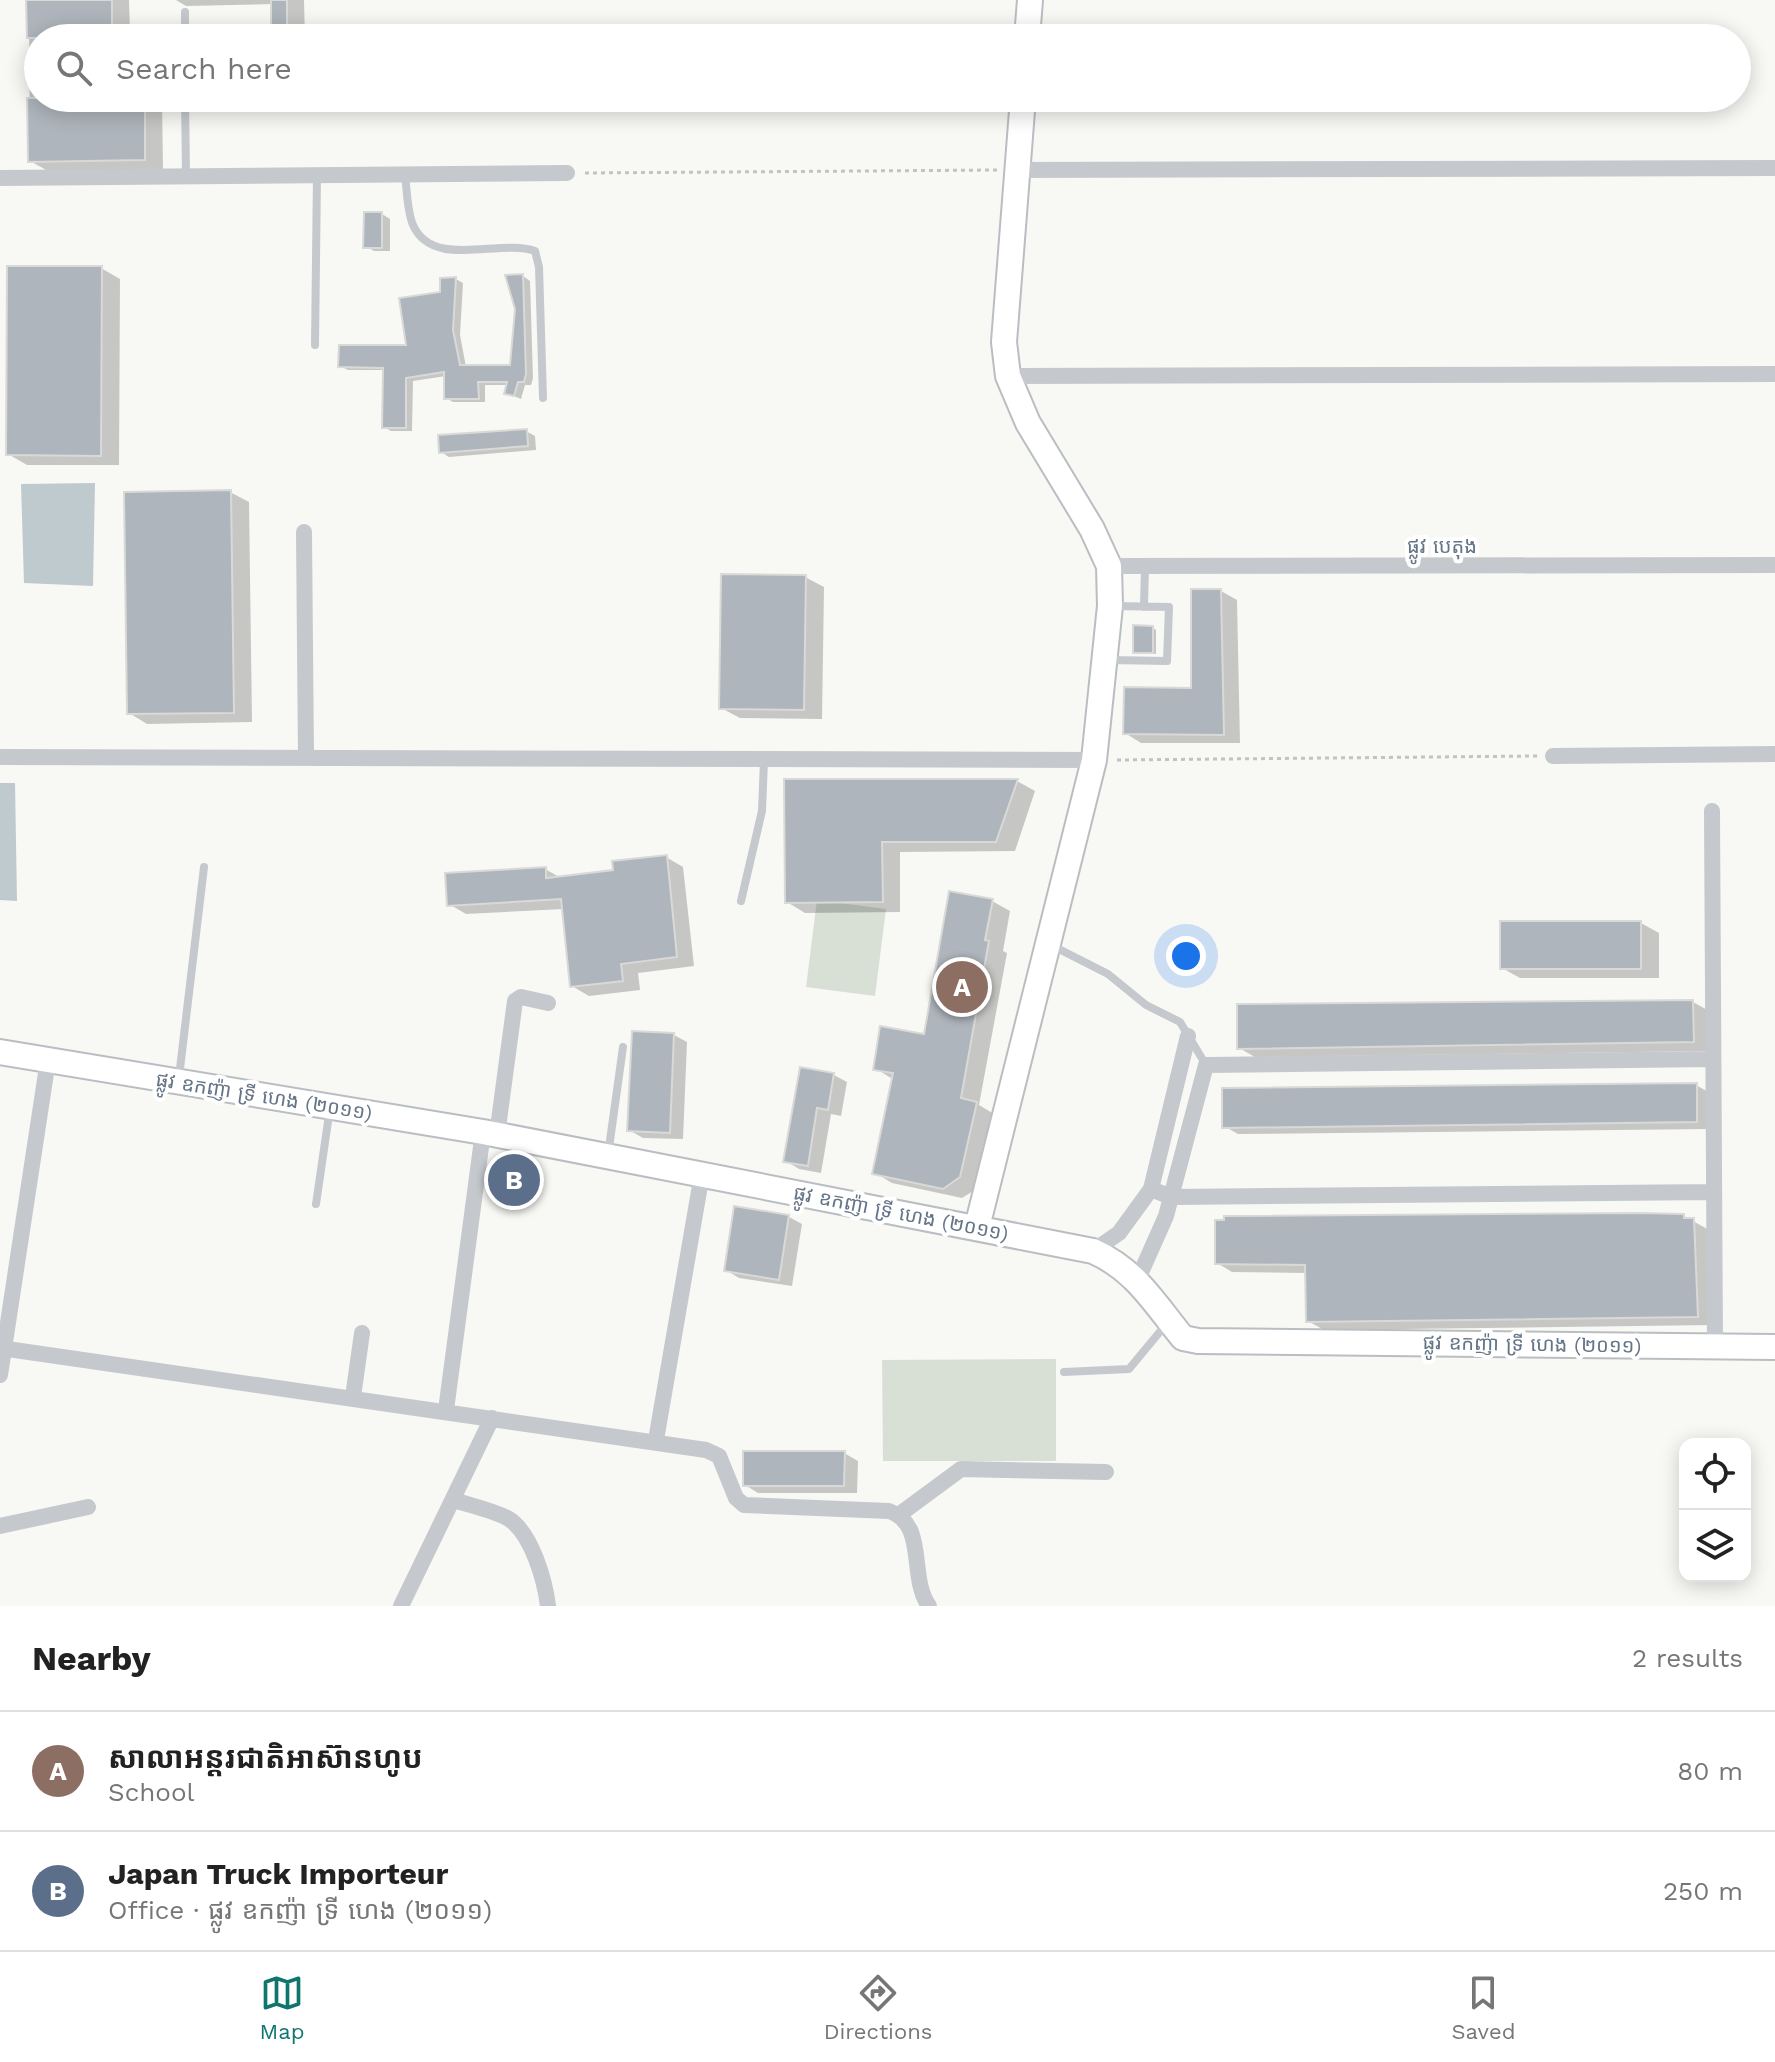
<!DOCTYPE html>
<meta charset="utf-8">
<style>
:root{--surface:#fff;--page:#f2f2f2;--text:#222;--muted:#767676;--line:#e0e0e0;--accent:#0f766e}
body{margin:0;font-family:"Work Sans","Noto Sans Khmer",sans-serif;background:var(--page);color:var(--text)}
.controls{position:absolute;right:24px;bottom:24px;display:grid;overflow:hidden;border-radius:16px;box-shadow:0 4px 20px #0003}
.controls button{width:72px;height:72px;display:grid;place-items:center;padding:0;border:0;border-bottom:2px solid var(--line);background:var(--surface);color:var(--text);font:40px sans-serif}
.you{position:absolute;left:1186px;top:956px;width:28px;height:28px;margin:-20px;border:6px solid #fff;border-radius:50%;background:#1a73e8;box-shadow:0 0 0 12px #1a73e833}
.badge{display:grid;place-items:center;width:52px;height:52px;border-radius:50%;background:var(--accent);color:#fff;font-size:26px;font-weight:700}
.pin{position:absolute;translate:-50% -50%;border:4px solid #fff;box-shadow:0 2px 8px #0006}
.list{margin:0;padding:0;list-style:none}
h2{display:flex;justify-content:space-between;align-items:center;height:104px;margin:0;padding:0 32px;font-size:34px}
h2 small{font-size:26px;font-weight:400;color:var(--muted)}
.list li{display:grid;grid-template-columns:52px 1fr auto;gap:24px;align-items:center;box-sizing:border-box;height:120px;padding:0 32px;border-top:2px solid var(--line)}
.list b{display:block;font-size:30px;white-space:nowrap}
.list p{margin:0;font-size:26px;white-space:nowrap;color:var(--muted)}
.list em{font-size:26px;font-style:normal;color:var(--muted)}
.icon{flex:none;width:44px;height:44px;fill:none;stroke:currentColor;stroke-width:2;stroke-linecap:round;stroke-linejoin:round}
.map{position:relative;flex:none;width:1775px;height:1606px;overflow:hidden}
.search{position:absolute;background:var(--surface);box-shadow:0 4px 20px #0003;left:24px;right:24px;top:24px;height:88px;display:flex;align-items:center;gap:20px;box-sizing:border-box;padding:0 28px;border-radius:44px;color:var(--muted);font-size:30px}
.sheet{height:344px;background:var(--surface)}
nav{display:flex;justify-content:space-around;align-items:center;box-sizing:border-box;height:112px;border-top:2px solid var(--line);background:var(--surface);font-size:22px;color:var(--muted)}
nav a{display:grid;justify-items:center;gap:4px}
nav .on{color:var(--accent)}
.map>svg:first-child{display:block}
</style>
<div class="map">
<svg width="1775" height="1606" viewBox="0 0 1775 1606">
<rect width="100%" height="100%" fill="#f8f8f5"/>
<path fill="#d8e0d6" d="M817 900 886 909 875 996 806 987Z
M1056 1359V1461H883L882 1360Z"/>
<path fill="#bfcacf" d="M95 483 93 586 24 583 21 484Z
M0 783H15L17 901 0 900Z"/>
<path fill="#0003" d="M29 0H129L130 31H143L156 38H38V98H162L163 170 48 171 30 161Z
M176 0H304L305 38H276L273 4 186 6Z
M382 214 390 219V251H374L365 246Z
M101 268 120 279 119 465H27L8 454Z
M523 276 530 281 533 378 531 385H525L521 399 507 393 508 385H485V402H453L446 398V376L413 381 412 431H391L384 427 385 370H348L340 366 408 347 442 293 456 279 463 283 460 335 466 367H511Z
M526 431 535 436 536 450 449 457 441 452Z
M230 492 249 502 252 722 147 724 129 713Z
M805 577 824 587 822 719 740 718 721 708Z
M1221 591 1237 600 1240 743H1141L1125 733 1193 690Z
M1153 628 1156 630V654L1135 651Z
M786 781H1017L1035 791 1015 851 900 852V912L805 913 787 902Z
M666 857 683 867 694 966 638 973 640 990 589 996 572 986 564 909 466 914 449 904 545 869 561 878 615 872Z
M992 901 1010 911 1003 951 1007 953 979 1105 994 1114 978 1188 962 1198 892 1183 874 1172 894 1080 875 1068 925 1036Z
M1641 923 1659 933V978H1520L1502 968Z
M1693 1002 1709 1011 1710 1051 1255 1057 1239 1048Z
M674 1035 687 1042 683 1139 643 1138 629 1130Z
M834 1075 847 1082 841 1116 831 1114 821 1173 799 1169 786 1161Z
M1696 1085 1710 1093V1129L1238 1134 1224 1126Z
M1684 1216 1709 1230 1713 1325 1324 1330 1308 1321 1307 1273 1232 1272 1217 1263Z
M789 1217 802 1224 792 1286 739 1278 726 1270Z
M844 1453 858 1461 857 1493H758L745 1485Z"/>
<path fill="#aeb5bc" stroke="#d9dad7" stroke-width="2" d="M26 0H112V38H27Z
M271 0H287V38H271Z
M27 98H145V160L28 162Z
M364 212H382V248H363Z
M7 266H102L101 456 6 455Z
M523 274 526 374 524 382H518L514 396 504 394 507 382H478L479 399H444V372L406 378V428H382L383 368 338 367 339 345H406L399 298 440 292V278L456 277 453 330 460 365H510L515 309 505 275Z
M527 429 528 446 439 453 438 435Z
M231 490 234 713 127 714 124 492Z
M721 574 806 575 804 710 719 709Z
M1191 589H1221L1224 735 1123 734 1124 687 1191 688Z
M1133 625 1153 626V653H1133Z
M784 779H1018L996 842H882L883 902 785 903Z
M667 855 677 957 621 964 623 981 570 987 561 899 447 906 445 873 546 867V878L613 870 612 861Z
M949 891 993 899 985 940 989 941 961 1098 977 1102 960 1177 943 1189 872 1174 893 1073 873 1070 880 1026 924 1034Z
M1500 921H1641V969H1500Z
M1693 1000 1694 1042 1237 1049V1004Z
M632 1031 674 1033 670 1133 627 1131Z
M800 1067 834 1073 828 1110 817 1108 808 1166 783 1162Z
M1697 1083V1122L1222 1128V1088Z
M734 1206 789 1215 779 1280 724 1271Z
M1640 1213 1684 1214V1218H1694L1698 1317 1306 1322 1305 1265 1215 1264V1220H1224V1216Z
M743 1451H845L844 1486H743Z"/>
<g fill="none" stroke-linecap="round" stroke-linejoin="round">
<g stroke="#b9bec3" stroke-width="28">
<path id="secondary" d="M1027 38 1030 0
M0 1052 483 1132 1093 1251C1136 1270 1154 1303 1183 1338L1198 1341 1775 1347
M977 1227 1094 760 1110 606 1109 566 1092 529 1028 423 1008 376 1004 342 1023 98"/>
</g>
<path stroke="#c1c2c5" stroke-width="3" stroke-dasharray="4 4" stroke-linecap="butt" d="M585 173 998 170
M1117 760 1537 756"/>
<path stroke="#c5c8cd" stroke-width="8" d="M185 12V38
M185 98 186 176
M405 175C407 190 407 211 413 225 433 270 500 238 535 251L539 267 543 398
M315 345 317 175
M1144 607 1145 566
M1109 660 1167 661 1169 607 1115 606
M741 901 762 811 764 760
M1049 944 1108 974 1146 1005 1180 1022 1206 1065
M179 1077 204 867
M608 1155 623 1047
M316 1204 330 1108
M1064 1372 1129 1369 1168 1322"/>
<path stroke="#c5c8cd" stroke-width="16" d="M1018 170 1775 168
M0 178 567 173
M1008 376 1775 374
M304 532 306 758
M1109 566 1775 565
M1553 756 1775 754
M0 757 1094 760
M1712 811 1715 1346
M497 1135 515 1001 521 997 548 1003
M1151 1189 1171 1197 1714 1192
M1093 1251 1119 1233 1151 1189 1188 1036
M1138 1279 1166 1216 1206 1065 1713 1059
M0 1348 706 1450 719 1456 736 1498 744 1505 889 1511C928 1524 908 1577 929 1606
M0 1375 48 1060
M353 1397 362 1333
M446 1410 483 1132
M656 1440 702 1174
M454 1500C471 1506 493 1510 509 1519 532 1534 545 1581 548 1606
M900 1514 961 1469 1106 1472
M0 1526 88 1507
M401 1606 492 1418"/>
<use href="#secondary" stroke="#fff" stroke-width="24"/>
</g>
<g text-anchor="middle" stroke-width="8" stroke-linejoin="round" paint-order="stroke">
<g font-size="20" fill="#657588" stroke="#fff">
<text x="1442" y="553">ផ្លូវ បេតុង</text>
<text transform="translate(264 1096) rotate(9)" y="7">ផ្លូវ ឧកញ៉ា ទ្រី ហេង (២០១១)</text>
<text transform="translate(901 1213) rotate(11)" y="7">ផ្លូវ ឧកញ៉ា ទ្រី ហេង (២០១១)</text>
<text transform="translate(1532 1344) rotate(1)" y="7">ផ្លូវ ឧកញ៉ា ទ្រី ហេង (២០១១)</text>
</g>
</g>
</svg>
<div class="controls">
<button><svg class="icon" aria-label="locate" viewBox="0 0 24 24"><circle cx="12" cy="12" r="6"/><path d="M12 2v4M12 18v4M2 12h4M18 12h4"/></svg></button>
<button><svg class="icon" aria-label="layers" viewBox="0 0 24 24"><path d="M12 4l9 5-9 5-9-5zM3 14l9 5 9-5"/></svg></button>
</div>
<div class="you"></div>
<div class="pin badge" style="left:962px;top:987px;background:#8d6e63">A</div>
<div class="pin badge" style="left:514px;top:1180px;background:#5c6f8a">B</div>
<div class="search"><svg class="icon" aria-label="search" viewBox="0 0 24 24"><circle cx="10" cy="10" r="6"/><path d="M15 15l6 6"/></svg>Search here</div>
</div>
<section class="sheet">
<h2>Nearby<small>2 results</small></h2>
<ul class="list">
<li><span class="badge" style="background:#8d6e63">A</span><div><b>សាលាអន្ដរជាតិអាស៊ានហូប</b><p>School</p></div><em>80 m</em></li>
<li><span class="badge" style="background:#5c6f8a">B</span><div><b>Japan Truck Importeur</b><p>Office · ផ្លូវ ឧកញ៉ា ទ្រី ហេង (២០១១)</p></div><em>250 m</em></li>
</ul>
</section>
<nav>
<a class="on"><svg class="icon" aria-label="map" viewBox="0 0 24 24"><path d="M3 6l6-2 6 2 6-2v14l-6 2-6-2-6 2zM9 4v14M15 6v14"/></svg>Map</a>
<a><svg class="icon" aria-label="directions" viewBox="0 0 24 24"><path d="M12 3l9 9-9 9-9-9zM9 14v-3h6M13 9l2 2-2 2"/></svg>Directions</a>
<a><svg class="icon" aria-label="saved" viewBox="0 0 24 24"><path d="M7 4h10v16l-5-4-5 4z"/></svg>Saved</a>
</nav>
